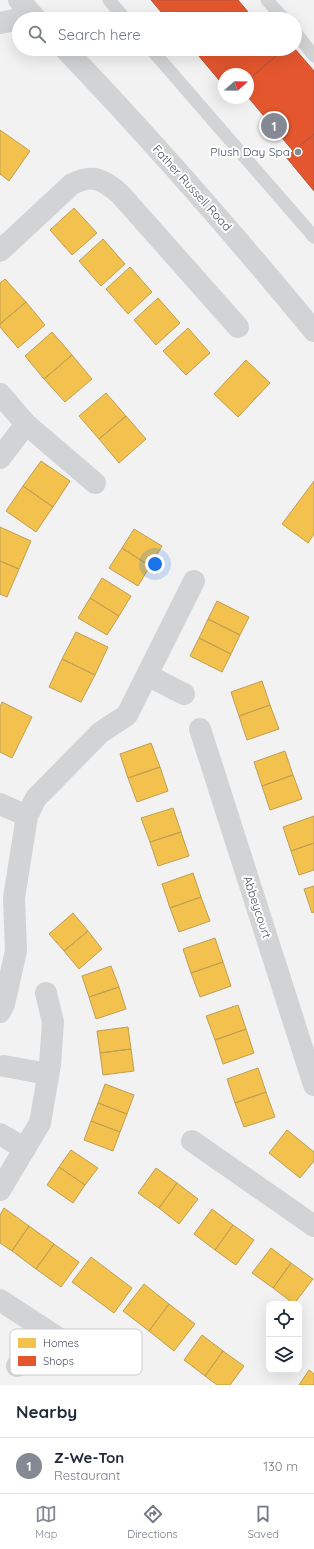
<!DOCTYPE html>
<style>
:root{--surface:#fff;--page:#f6f6f7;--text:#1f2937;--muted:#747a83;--line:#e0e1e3;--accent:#848993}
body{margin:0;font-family:Quicksand,sans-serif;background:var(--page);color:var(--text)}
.controls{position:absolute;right:12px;bottom:12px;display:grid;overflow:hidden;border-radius:8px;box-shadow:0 4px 16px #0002}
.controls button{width:36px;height:36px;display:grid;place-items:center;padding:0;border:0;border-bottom:1px solid var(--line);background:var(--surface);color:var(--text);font:20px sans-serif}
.compass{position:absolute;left:218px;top:68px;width:36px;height:36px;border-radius:50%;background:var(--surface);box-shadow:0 4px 16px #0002;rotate:70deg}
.you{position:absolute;left:155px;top:564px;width:14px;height:14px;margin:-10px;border:3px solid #fff;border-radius:50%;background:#1a73e8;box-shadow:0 0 0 6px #1a73e833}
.badge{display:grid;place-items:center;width:26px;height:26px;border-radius:50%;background:var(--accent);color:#fff;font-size:13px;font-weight:700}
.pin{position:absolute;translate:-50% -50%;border:2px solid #fff;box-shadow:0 1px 4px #0006}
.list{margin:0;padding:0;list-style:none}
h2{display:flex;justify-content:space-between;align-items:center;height:52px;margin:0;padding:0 16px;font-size:17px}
h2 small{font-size:13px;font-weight:400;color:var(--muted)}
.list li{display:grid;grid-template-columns:26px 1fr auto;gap:12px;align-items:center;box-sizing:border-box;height:56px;padding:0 16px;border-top:1px solid var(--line)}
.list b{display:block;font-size:15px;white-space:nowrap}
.list p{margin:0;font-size:13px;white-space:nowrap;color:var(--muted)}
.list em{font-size:13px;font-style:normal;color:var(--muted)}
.icon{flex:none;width:22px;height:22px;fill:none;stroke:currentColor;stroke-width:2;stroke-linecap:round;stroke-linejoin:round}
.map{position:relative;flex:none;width:314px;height:1385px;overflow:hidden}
.search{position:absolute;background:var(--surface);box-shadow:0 4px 16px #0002;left:12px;right:12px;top:12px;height:44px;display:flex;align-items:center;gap:10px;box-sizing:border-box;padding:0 14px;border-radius:22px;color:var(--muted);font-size:15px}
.sheet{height:108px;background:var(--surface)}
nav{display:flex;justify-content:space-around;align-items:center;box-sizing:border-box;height:56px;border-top:1px solid var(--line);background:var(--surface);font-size:11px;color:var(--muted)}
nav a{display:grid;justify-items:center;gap:2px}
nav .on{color:var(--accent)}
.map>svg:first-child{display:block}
</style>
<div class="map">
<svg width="314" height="1385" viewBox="0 0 314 1385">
<rect width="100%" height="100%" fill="#f3f2f2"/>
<path fill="#f2c14e" stroke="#bf9f53" d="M0 130 30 151 9 181 0 174Z
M74 208 97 233 72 255 50 230Z
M103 239 125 264 101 286 79 261Z
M130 267 152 292 128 314 106 289Z
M5 279 26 302 0 324V283Z
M158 298 180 323 156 345 134 320Z
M26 302 45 325 18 348 0 327V324Z
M188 328 210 353 186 375 163 351Z
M52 332 72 355 44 379 25 356Z
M72 355 92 379 65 402 44 379Z
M246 360 270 383 238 417 214 394Z
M106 393 126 416 99 439 79 416Z
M126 416 146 439 119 463 99 439Z
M41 461 70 481 53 507 23 486Z
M314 481V534L308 543 282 524Z
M23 486 53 507 36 532 6 511Z
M0 527 31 541 19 569 0 561Z
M134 529 162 546 150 566 122 548Z
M122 548 150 566 138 586 109 568Z
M0 561 19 569 7 597 0 594Z
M102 578 131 596 119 616 90 598Z
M90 598 119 616 107 635 78 618Z
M217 601 249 617 240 635 208 619Z
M208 619 240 635 231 654 199 638Z
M76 632 108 647 95 675 62 659Z
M199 638 231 654 222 672 190 656Z
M62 659 95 675 81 702 49 687Z
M262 681 270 705 239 716 231 692Z
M2 702 32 717 12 758 0 752V707Z
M270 705 279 729 247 740 239 716Z
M151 743 160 767 128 778 120 754Z
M285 751 293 775 262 786 254 762Z
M160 767 168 791 137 802 128 778Z
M293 775 302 799 270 810 262 786Z
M173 808 181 832 150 842 141 818Z
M314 816V843L291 851 283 827Z
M181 832 189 856 158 866 150 842Z
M314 843V870L299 875 291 851Z
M193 873 201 897 170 908 162 884Z
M314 886V912L312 913 304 889Z
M201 897 210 921 179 932 170 908Z
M73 913 88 931 64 951 49 934Z
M88 931 102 949 79 969 64 951Z
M215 938 223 962 191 973 183 949Z
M223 962 231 986 200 997 191 973Z
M111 966 119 987 89 997 82 976Z
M119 987 126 1009 96 1019 89 997Z
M238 1005 246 1029 215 1040 206 1016Z
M128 1027 131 1049 100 1053 97 1031Z
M246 1029 254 1053 223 1064 215 1040Z
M131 1049 134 1071 103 1075 100 1053Z
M258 1068 266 1092 235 1103 227 1079Z
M105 1084 134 1095 127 1114 98 1103Z
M266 1092 275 1117 244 1127 235 1103Z
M98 1103 127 1114 120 1132 91 1121Z
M91 1121 120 1132 113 1151 84 1140Z
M287 1130 314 1152V1161L300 1178 269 1153Z
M71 1150 98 1168 85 1185 59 1167Z
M59 1167 85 1185 73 1203 47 1185Z
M156 1168 177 1183 159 1208 138 1193Z
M177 1183 198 1199 179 1224 159 1208Z
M4 1208 29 1226 12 1251 0 1243V1215Z
M212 1209 233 1225 215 1250 194 1234Z
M233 1225 254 1240 236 1265 215 1250Z
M29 1226 54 1244 36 1269 12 1251Z
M54 1244 79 1262 61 1287 36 1269Z
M271 1248 291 1263 273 1288 252 1273Z
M91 1257 132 1288 114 1313 72 1282Z
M291 1263 313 1279 294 1304 273 1288Z
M144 1284 169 1304 149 1331 123 1311Z
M169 1304 195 1324 174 1351 149 1331Z
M202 1335 223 1351 205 1376 184 1360Z
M223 1351 244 1366 230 1385H217L205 1376Z
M309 1370 314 1374V1385H299Z"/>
<path fill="#e4572e" stroke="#b5553d" d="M151 0H238L254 19H167Z
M193 49H279L281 52 248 80V74H224V86Z
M284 49H295L314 71V134L293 151 248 97V80Z
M314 134V191L286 157Z"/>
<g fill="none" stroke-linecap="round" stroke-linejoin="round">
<path stroke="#d1d3d5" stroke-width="13" d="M109 0 125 19
M267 0 284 19
M295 32 314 56
M151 49 314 237"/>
<path stroke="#d1d3d5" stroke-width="22" d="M0 251 72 184C93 173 104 180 120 194L238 327
M0 394 26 424 0 458
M26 424 95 483
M147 675 184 694
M200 729 314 1085
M0 804 27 816 14 898 16 951 4 1004 0 1012
M27 816 36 798 100 733 127 715 194 581
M4 1066 48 1074
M0 1134 25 1149
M192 1141 314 1226
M0 1190 40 1123 50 1065 53 1022 46 993
M0 1300 87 1357
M17 1366 44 1329"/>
<path stroke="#d1d3d5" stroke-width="22" d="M19 0 36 19
M0 23 14 20 19 21
M65 49C152 140 234 234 314 331"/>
</g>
<circle fill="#848993" stroke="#fff" stroke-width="1.5" cx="298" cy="152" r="4"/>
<g text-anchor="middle" stroke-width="4" stroke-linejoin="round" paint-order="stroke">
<g font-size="12" fill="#485160" stroke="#fff" text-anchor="end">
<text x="290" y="156">Plush Day Spa</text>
</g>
<g font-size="12" fill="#485160" stroke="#fff">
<text transform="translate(192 188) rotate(48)" y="4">Father Russell Road</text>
<text transform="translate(257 907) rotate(72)" y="4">Abbeycourt</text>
</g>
</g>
<rect x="10" y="1329" width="132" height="46" rx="6" fill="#fff" stroke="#c8cbcf" stroke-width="1"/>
<rect x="18" y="1338" width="18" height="10" fill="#f2c14e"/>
<rect x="18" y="1356" width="18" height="10" fill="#e4572e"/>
<g font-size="11" fill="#485160">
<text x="43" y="1347">Homes</text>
<text x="43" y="1365">Shops</text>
</g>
</svg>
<div class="controls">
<button><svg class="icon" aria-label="locate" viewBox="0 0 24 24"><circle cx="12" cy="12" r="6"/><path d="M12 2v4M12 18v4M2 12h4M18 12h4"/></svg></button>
<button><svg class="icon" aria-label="layers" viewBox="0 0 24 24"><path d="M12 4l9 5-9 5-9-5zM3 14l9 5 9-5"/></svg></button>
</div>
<svg class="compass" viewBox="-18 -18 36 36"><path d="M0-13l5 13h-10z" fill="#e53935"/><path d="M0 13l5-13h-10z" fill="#747a83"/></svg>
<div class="you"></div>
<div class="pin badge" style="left:274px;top:126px">1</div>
<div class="search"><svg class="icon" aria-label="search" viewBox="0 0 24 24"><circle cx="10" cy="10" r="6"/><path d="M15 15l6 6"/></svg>Search here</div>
</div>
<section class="sheet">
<h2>Nearby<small></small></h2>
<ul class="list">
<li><span class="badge">1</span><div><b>Z-We-Ton</b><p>Restaurant</p></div><em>130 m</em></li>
</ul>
</section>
<nav>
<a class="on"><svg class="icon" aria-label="map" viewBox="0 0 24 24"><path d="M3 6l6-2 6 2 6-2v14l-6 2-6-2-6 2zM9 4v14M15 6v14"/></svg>Map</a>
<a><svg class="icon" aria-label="directions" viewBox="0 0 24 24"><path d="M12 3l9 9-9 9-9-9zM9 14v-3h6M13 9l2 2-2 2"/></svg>Directions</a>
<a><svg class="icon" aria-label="saved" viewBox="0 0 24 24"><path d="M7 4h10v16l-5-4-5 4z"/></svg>Saved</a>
</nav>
